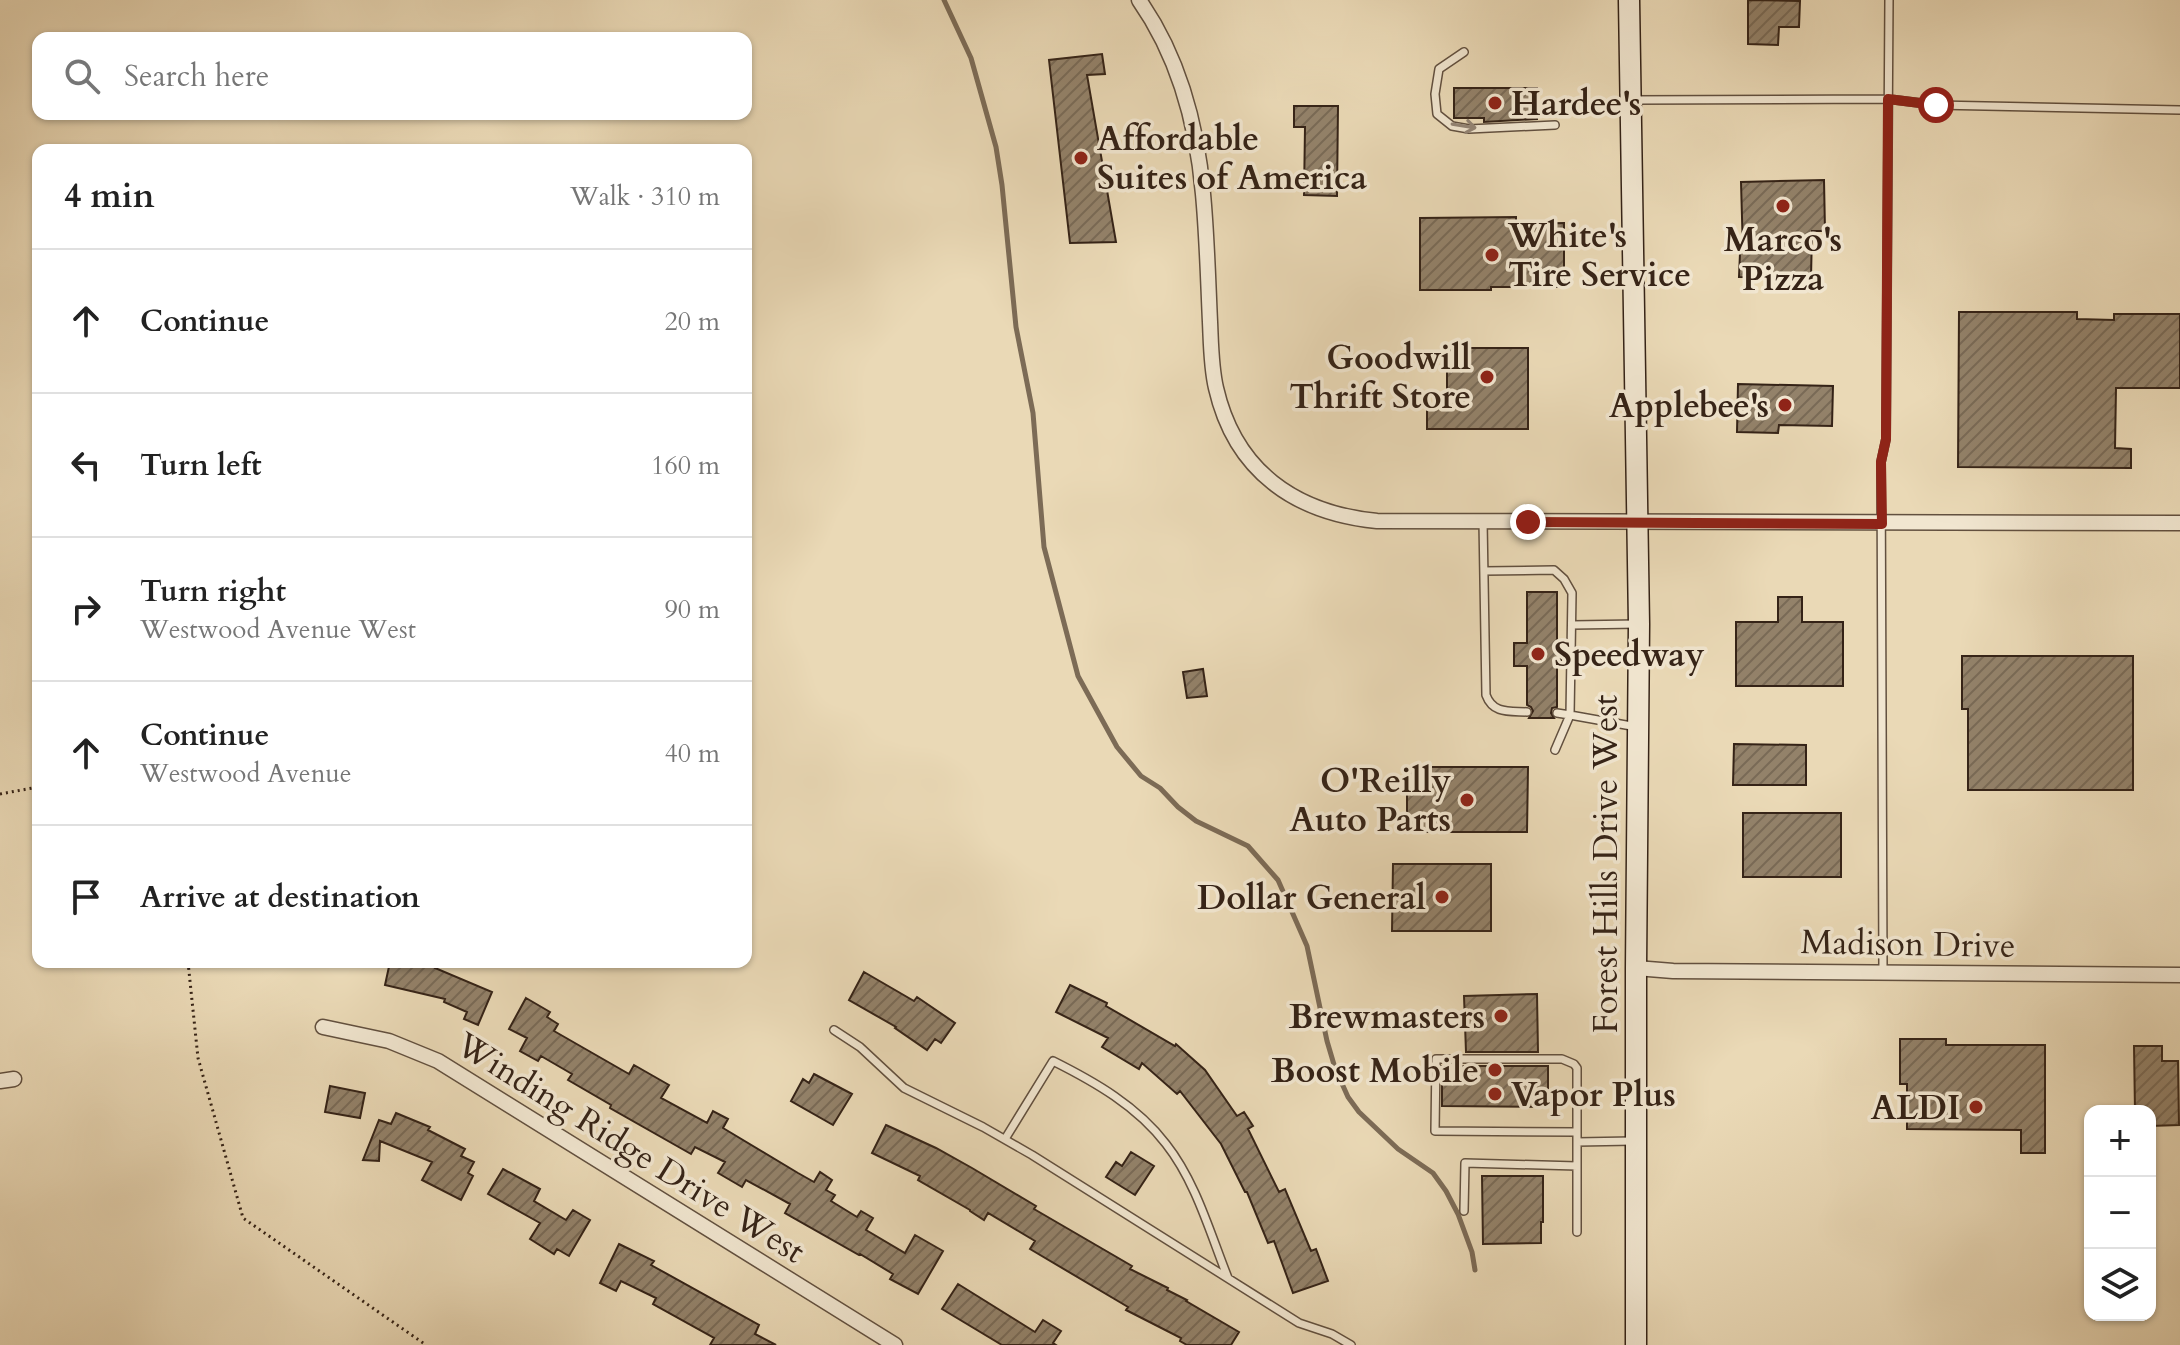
<!DOCTYPE html>
<meta charset="utf-8">
<style>
:root{--surface:#fff;--page:#f6f6f6;--text:#222;--muted:#767676;--line:#e0e0e0}
body{margin:0;font-family:Cardo,serif;background:var(--page);color:var(--text)}
.controls{position:absolute;right:24px;bottom:24px;display:grid;overflow:hidden;border-radius:16px;box-shadow:0 2px 6px #0004}
.controls button{width:72px;height:72px;display:grid;place-items:center;padding:0;border:0;border-bottom:2px solid var(--line);background:var(--surface);color:var(--text);font:40px sans-serif}
.stop{position:absolute;width:24px;height:24px;margin:-18px;border:6px solid #8f2418;border-radius:50%;background:#fff}
.stop.end{background:#8f2418;border-color:#fff;box-shadow:0 2px 8px #0008}
.list{margin:0;padding:0;list-style:none}
h2{display:flex;justify-content:space-between;align-items:center;height:104px;margin:0;padding:0 32px;font-size:34px}
h2 small{font-size:26px;font-weight:400;color:var(--muted)}
.list li{display:grid;grid-template-columns:52px 1fr auto;gap:24px;align-items:center;box-sizing:border-box;height:144px;padding:0 32px;border-top:2px solid var(--line)}
.list b{display:block;font-size:30px;white-space:nowrap}
.list p{margin:0;font-size:26px;white-space:nowrap;color:var(--muted)}
.list em{font-size:26px;font-style:normal;color:var(--muted)}
.icon{flex:none;width:44px;height:44px;fill:none;stroke:currentColor;stroke-width:2;stroke-linecap:round;stroke-linejoin:round}
.map{position:relative;flex:none;width:2180px;height:1345px;overflow:hidden}
.search{position:absolute;background:var(--surface);box-shadow:0 2px 6px #0004;left:32px;top:32px;width:720px;height:88px;display:flex;align-items:center;gap:20px;box-sizing:border-box;padding:0 28px;border-radius:16px;color:var(--muted);font-size:30px}
.panel{position:absolute;background:var(--surface);box-shadow:0 2px 6px #0004;left:32px;top:144px;width:720px;height:824px;border-radius:16px}
.map>svg:first-child{display:block}
</style>
<div class="map">
<svg width="2180" height="1345" viewBox="0 0 2180 1345">
<defs>
<pattern id="building-hatch" width="6" height="6" patternUnits="userSpaceOnUse" patternTransform="scale(2)"><rect width="6" height="6" fill="#93826a"/><path d="M-1 1l2-2M0 6l6-6M5 7l2-2" fill="none" stroke="#796a56"/></pattern>
</defs>
<rect width="100%" height="100%" fill="#ead9b6"/>
<filter id="stains"><feTurbulence type="fractalNoise" baseFrequency=".0025" numOctaves="4"/><feColorMatrix values="0 0 0 0 .2 0 0 0 0 .09 0 0 0 0 .02 0 0 0 .5 -.17"/></filter>
<radialGradient id="worn" r=".72"><stop offset=".6" stop-color="#630" stop-opacity="0"/><stop offset="1" stop-color="#630" stop-opacity=".3"/></radialGradient>
<g fill="none" stroke-linecap="round" stroke-linejoin="round">
<path stroke="#7c6b56" stroke-width="5" d="M944 0 971 58 996 147 1002 185 1016 327 1033 413 1044 547 1078 676 1117 747 1141 776 1160 788 1178 807 1196 821 1248 846 1278 880 1307 946 1327 1041 1335 1068 1348 1097 1359 1112 1398 1149 1433 1173 1446 1191 1458 1214 1472 1252 1475 1270"/>
</g>
<path fill="url(#building-hatch)" stroke="#352317" stroke-width="2" d="M1748 0 1800 1 1799 27H1779L1778 45 1748 44Z
M1102 54 1105 74 1087 75 1116 242 1070 243 1049 60Z
M1454 88H1537V119L1484 122V118H1454Z
M1294 106H1338L1337 196 1304 195 1305 127H1294Z
M1824 180 1825 231H1812L1811 278 1739 277 1740 253H1743L1741 182Z
M1516 217V224L1564 223V287H1491V290H1420V218Z
M1959 312H2077V319L2114 320V314H2180V388H2116L2115 448 2131 449V468L1958 467Z
M1447 348H1528V429H1427V406H1447Z
M1738 384 1833 386 1832 426 1779 425 1778 433 1737 432Z
M1527 592H1557V644H1561V667H1557V707L1552 708 1551 713 1554 718H1529L1533 711 1531 707 1527 705V666H1514V643H1527Z
M1778 597H1802V622H1843V686H1736V622H1778Z
M1962 656H2133V790H1968V709H1962Z
M1203 669 1207 696 1187 698 1183 672Z
M1734 744 1806 745V785H1733Z
M1407 767H1528L1527 832H1407Z
M1743 813H1841V877H1743Z
M1393 864H1491V931H1392Z
M390 962H418L436 966 435 968 492 992 478 1025 464 1019 467 1012 444 1002 445 999 385 985Z
M864 972 914 1001 917 997 955 1023 941 1043 935 1039 927 1050 895 1028 896 1027 849 1000Z
M1070 985 1107 1003 1106 1006 1175 1046 1176 1044 1205 1070 1237 1116 1244 1112 1253 1126 1248 1129 1279 1192 1285 1189 1311 1251 1316 1249 1328 1281 1293 1293 1274 1241 1268 1243 1247 1192H1245L1221 1144 1180 1091 1177 1094 1142 1063 1139 1069 1102 1047 1108 1038 1056 1012Z
M1537 994 1538 1052H1466L1464 996Z
M526 998 550 1012 547 1017 558 1024 554 1031 629 1074 634 1065 669 1085 661 1098 707 1123 713 1111 728 1119 723 1128 798 1173 814 1182 820 1172 832 1180 826 1190 835 1195 831 1201 857 1217 861 1211 873 1218 866 1230 905 1253 915 1235 943 1251 918 1294 890 1279 893 1274 860 1254 859 1255 785 1213 790 1204 746 1180 742 1187 718 1173 725 1162 695 1147 691 1154 610 1108 611 1105 568 1080 572 1074 541 1056 538 1061 520 1051 527 1038 509 1029Z
M1900 1039H1946V1045H2045V1153H2021V1130L1907 1129V1084H1900Z
M2134 1046H2162V1061H2178L2179 1125 2150 1126V1111H2135Z
M1442 1066H1548V1107L1442 1106Z
M814 1074 852 1094 833 1125 791 1101 803 1079 809 1083Z
M330 1086 365 1093 360 1118 325 1112Z
M396 1113 430 1127 428 1130 465 1149 461 1156 474 1162 468 1173 473 1176 461 1200 422 1180 432 1162 380 1141 379 1161 363 1160 379 1120 391 1124Z
M886 1125 936 1148 972 1168 1036 1206 1034 1209 1132 1266 1130 1269 1168 1288 1167 1290 1187 1300 1186 1301 1239 1332 1231 1345H1187L1180 1341 1181 1338 1126 1310 1128 1307 1030 1249 1035 1241 988 1213 984 1220 970 1211V1210L918 1180 920 1176 872 1153Z
M1131 1152 1154 1166 1135 1195 1106 1177 1116 1162 1122 1166Z
M503 1169 540 1189 534 1201 566 1220 573 1210 590 1220 569 1256 557 1249 554 1254 530 1239 540 1223 488 1194Z
M1482 1176H1543V1222H1541V1243L1483 1244Z
M619 1244 654 1261 651 1265 759 1325 755 1334 776 1345H710L714 1338 653 1304 656 1298 621 1281 616 1291 600 1283Z
M958 1284 1035 1332 1043 1320 1061 1331 1053 1343 1056 1345H1002L942 1309Z"/>
<g fill="none" stroke-linecap="round" stroke-linejoin="round">
<g stroke="#62503f" stroke-width="10">
<path id="lane" d="M1464 52 1439 69 1435 94 1437 114 1452 126 1469 129 1555 125
M1632 100 1888 99 1936 105 2180 110
M1483 521 1486 695C1493 714 1509 711 1527 712
M1484 571 1554 570 1564 579 1572 593 1570 715 1557 713
M1572 625 1638 624
M1555 750 1570 715 1637 727
M1883 973 1881 462 1886 439 1889 0
M834 1030 860 1047 904 1088 983 1127 1032 1155 1299 1323 1332 1334 1351 1345
M1577 1132 1435 1131 1436 1059H1562L1574 1064 1577 1068V1142L1633 1141
M1005 1139 1053 1061C1095 1082 1137 1106 1166 1144 1196 1182 1210 1233 1228 1278
M1464 1211 1465 1163 1577 1166
M1577 1232V1142"/>
</g>
<g stroke="#62503f" stroke-width="17">
<path id="street" d="M1139 0C1179 57 1197 125 1203 194 1207 236 1208 279 1210 322 1211 343 1211 367 1216 388 1235 471 1295 513 1377 521L2180 523
M1636 968 1673 971 2180 975
M323 1027 389 1041 438 1061 895 1345
M0 1081 14 1079"/>
</g>
<g stroke="#352317" stroke-width="23">
<path id="secondary" d="M1629 0 1639 624 1636 968V1345"/>
</g>
<path stroke="#352317" stroke-width="3" stroke-dasharray="2 4" stroke-linecap="butt" d="M0 794 38 787
M188 962 198 1058 243 1218 426 1345"/>
<use href="#lane" stroke="#f1e6d0" stroke-width="7"/>
<use href="#street" stroke="#f1e6d0" stroke-width="14"/>
<use href="#secondary" stroke="#f1e6d0" stroke-width="20"/>
</g>
<defs><path id="oneway-shaft" d="M-6 0H5M1.5-3L5.5 0L1.5 3" fill="none" stroke-width="1.6" stroke-linecap="round" stroke-linejoin="round" transform="scale(2)"/></defs>
<use stroke="#938474" href="#oneway-shaft" transform="translate(1464 126) rotate(9)"/>
<g fill="none" stroke-linecap="round" stroke-linejoin="round">
<path stroke="#8f2418" stroke-width="10" d="M1528 522 1882 524 1881 462 1886 439 1888 99 1936 105"/>
</g>
<g fill="#8f2418" stroke="#f1e6d0" stroke-width="3">
<circle cx="1495" cy="103" r="8"/>
<circle cx="1081" cy="158" r="8"/>
<circle cx="1783" cy="206" r="8"/>
<circle cx="1492" cy="255" r="8"/>
<circle cx="1487" cy="377" r="8"/>
<circle cx="1785" cy="405" r="8"/>
<circle cx="1538" cy="654" r="8"/>
<circle cx="1467" cy="800" r="8"/>
<circle cx="1442" cy="897" r="8"/>
<circle cx="1501" cy="1016" r="8"/>
<circle cx="1495" cy="1070" r="8"/>
<circle cx="1495" cy="1094" r="8"/>
<circle cx="1976" cy="1107" r="8"/>
</g>
<g text-anchor="middle" stroke-width="7" stroke-linejoin="round" paint-order="stroke">
<g font-size="34" font-weight="bold" fill="#352317" stroke="#f1e6d0" text-anchor="end">
<text x="1511" y="115" text-anchor="start">Hardee's</text>
<text x="1097" y="150" text-anchor="start">Affordable<tspan x="1097" dy="39">Suites of America</tspan></text>
<text x="1508" y="247" text-anchor="start">White's<tspan x="1508" dy="39">Tire Service</tspan></text>
<text x="1783" y="251" text-anchor="middle">Marco's<tspan x="1783" dy="39">Pizza</tspan></text>
<text x="1471" y="369">Goodwill<tspan x="1471" dy="39">Thrift Store</tspan></text>
<text x="1769" y="417">Applebee's</text>
<text x="1554" y="666" text-anchor="start">Speedway</text>
<text x="1451" y="792">O'Reilly<tspan x="1451" dy="39">Auto Parts</tspan></text>
<text x="1426" y="909">Dollar General</text>
<text x="1485" y="1028">Brewmasters</text>
<text x="1479" y="1082">Boost Mobile</text>
<text x="1511" y="1106" text-anchor="start">Vapor Plus</text>
<text x="1960" y="1119">ALDI</text>
</g>
<g font-size="34" fill="#352317" stroke="#f1e6d0">
<text transform="translate(1605 864) rotate(-90)" y="12">Forest Hills Drive West</text>
<text transform="translate(1908 943) rotate(1)" y="12">Madison Drive</text>
<text transform="translate(631 1147) rotate(32)" y="12">Winding Ridge Drive West</text>
</g>
</g>
<rect width="100%" height="100%" filter="url(#stains)"/>
<rect width="100%" height="100%" fill="url(#worn)"/>
</svg>
<div class="controls">
<button>+</button>
<button>−</button>
<button><svg class="icon" aria-label="layers" viewBox="0 0 24 24"><path d="M12 4l9 5-9 5-9-5zM3 14l9 5 9-5"/></svg></button>
</div>
<div class="stop" style="left:1936px;top:105px"></div>
<div class="stop end" style="left:1528px;top:522px"></div>
<div class="search"><svg class="icon" aria-label="search" viewBox="0 0 24 24"><circle cx="10" cy="10" r="6"/><path d="M15 15l6 6"/></svg>Search here</div>
<section class="panel">
<h2>4 min<small>Walk · 310 m</small></h2>
<ul class="list">
<li><svg class="icon" aria-label="ahead" viewBox="0 0 24 24"><path d="M12 20V5M6 11l6-6 6 6"/></svg><div><b>Continue</b></div><em>20 m</em></li>
<li><svg class="icon" aria-label="left" viewBox="0 0 24 24"><path d="M17 20v-9H6M10 6l-5 5 5 5"/></svg><div><b>Turn left</b></div><em>160 m</em></li>
<li><svg class="icon" aria-label="right" viewBox="0 0 24 24"><path d="M7 20v-9h11M14 6l5 5-5 5"/></svg><div><b>Turn right</b><p>Westwood Avenue West</p></div><em>90 m</em></li>
<li><svg class="icon" aria-label="ahead" viewBox="0 0 24 24"><path d="M12 20V5M6 11l6-6 6 6"/></svg><div><b>Continue</b><p>Westwood Avenue</p></div><em>40 m</em></li>
<li><svg class="icon" aria-label="arrive" viewBox="0 0 24 24"><path d="M6 21V4h12l-3 4 3 4H6"/></svg><div><b>Arrive at destination</b></div></li>
</ul>
</section>
</div>
